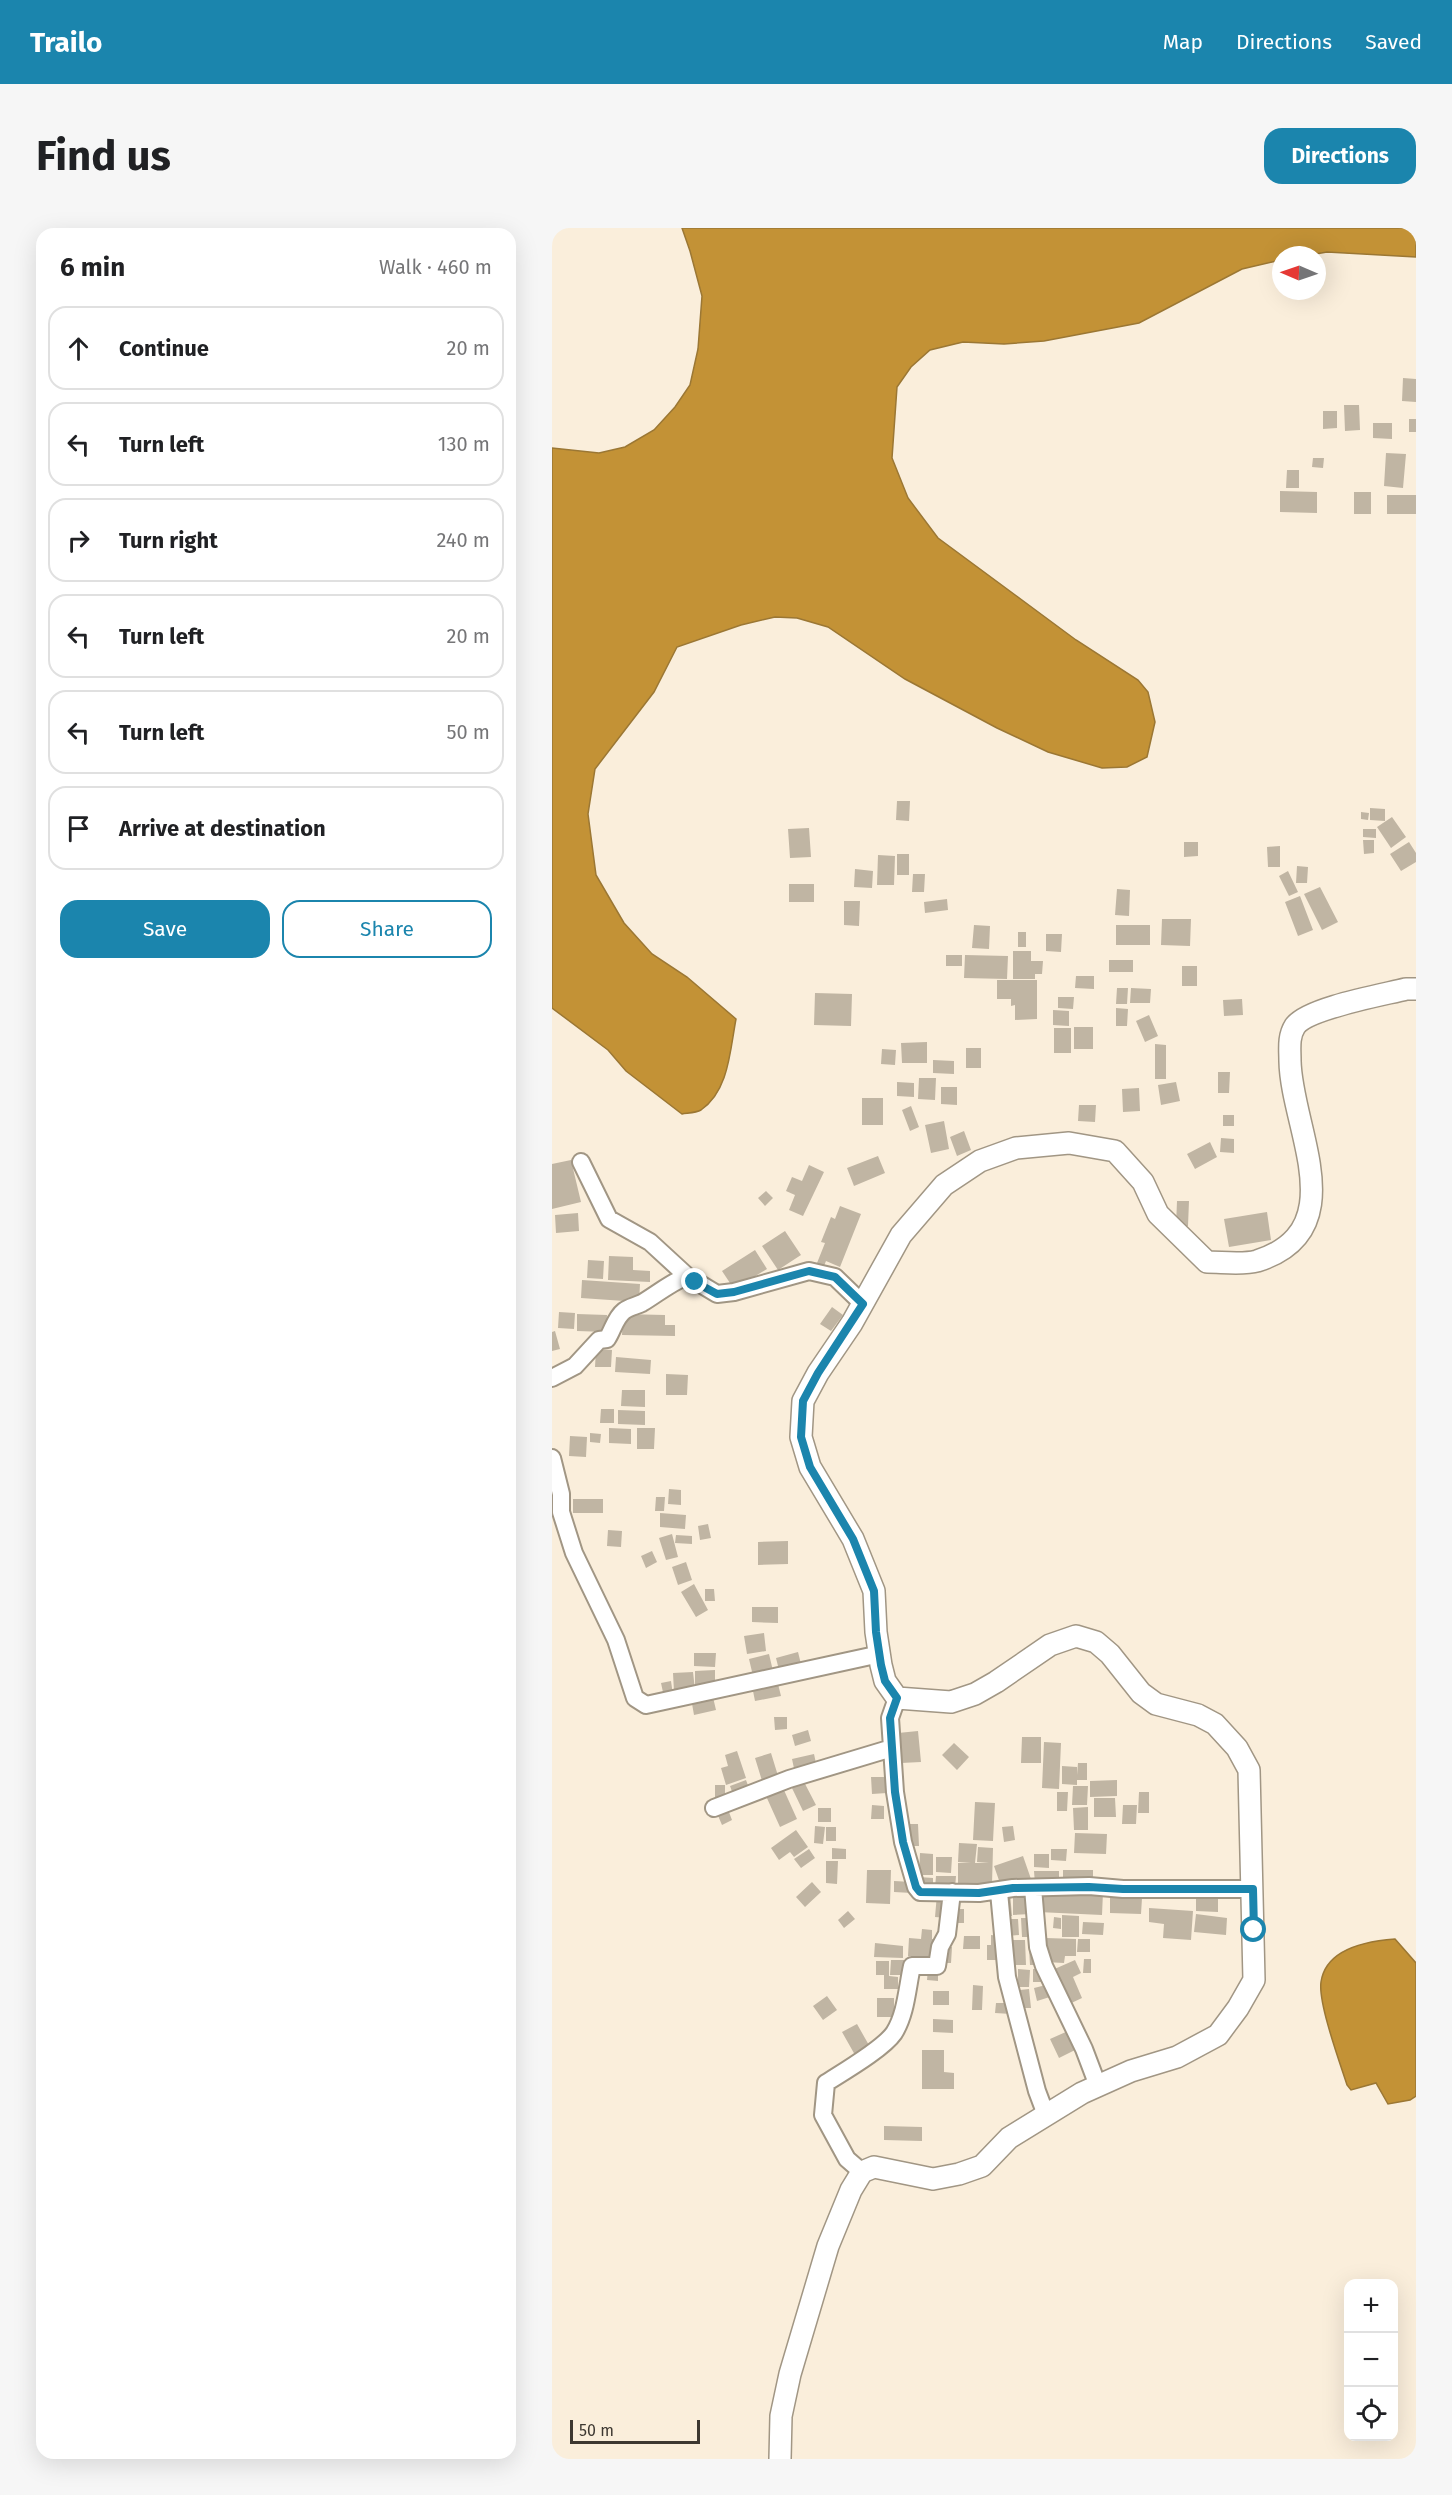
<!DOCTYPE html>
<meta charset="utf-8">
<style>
:root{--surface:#fff;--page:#f6f6f6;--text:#202124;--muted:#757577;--line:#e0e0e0;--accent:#1b85ad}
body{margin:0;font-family:"Fira Sans",sans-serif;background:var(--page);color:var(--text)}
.controls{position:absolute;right:18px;bottom:18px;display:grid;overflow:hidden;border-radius:12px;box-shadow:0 6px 24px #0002}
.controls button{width:54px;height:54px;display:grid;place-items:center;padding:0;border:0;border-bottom:2px solid var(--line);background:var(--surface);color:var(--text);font:30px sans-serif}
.compass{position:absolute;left:720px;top:18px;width:54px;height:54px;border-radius:50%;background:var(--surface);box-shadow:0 6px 24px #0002;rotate:272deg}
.scale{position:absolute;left:18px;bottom:15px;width:130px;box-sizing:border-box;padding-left:6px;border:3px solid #3d3831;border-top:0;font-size:16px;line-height:21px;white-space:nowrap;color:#3d3831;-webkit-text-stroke:4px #faeedb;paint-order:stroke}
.stop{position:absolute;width:18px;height:18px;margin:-14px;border:4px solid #1b85ad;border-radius:50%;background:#fff}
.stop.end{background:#1b85ad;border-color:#fff;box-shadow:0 2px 6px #0008}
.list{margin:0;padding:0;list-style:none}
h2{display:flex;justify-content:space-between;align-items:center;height:78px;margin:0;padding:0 24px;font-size:26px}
h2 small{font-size:20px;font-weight:400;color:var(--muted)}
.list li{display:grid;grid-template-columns:39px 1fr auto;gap:18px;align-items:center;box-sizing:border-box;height:84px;margin:0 12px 12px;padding:0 12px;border:2px solid var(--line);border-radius:18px}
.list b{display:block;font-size:22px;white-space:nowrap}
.list em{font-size:20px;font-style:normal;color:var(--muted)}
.actions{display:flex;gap:12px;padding:18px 24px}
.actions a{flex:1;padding:14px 0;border:2px solid var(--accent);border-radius:18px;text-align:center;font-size:21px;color:var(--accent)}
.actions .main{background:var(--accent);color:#fff}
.icon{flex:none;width:33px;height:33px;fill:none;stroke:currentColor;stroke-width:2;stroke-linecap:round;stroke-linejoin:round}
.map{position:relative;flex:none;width:864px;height:2231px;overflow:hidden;border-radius:18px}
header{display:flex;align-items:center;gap:36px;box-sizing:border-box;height:84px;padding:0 30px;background:var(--accent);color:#fff}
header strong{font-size:28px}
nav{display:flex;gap:33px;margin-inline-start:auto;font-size:21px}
.intro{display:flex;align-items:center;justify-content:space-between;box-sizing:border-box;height:144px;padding:0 36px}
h1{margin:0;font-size:42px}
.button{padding:15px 27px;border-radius:18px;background:var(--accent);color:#fff;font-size:21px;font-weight:700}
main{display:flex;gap:36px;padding:0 36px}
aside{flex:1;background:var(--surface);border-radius:18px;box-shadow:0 6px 24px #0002}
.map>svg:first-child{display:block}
</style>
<header>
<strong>Trailo</strong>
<nav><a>Map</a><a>Directions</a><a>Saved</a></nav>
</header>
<div class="intro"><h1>Find us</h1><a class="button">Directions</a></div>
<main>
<aside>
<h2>6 min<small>Walk · 460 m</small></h2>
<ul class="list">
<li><svg class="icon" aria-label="ahead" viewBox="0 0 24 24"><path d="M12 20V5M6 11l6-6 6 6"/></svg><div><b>Continue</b></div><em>20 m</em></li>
<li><svg class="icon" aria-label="left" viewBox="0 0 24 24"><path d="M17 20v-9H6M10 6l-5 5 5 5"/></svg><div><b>Turn left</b></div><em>130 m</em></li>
<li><svg class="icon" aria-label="right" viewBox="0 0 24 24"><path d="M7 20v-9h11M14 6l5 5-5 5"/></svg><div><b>Turn right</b></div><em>240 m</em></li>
<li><svg class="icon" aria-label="left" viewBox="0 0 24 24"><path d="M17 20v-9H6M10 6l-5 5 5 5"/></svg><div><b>Turn left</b></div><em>20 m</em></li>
<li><svg class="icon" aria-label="left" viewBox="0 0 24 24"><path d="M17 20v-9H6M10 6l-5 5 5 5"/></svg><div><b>Turn left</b></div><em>50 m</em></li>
<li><svg class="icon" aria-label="arrive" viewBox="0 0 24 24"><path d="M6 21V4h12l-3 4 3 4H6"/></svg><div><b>Arrive at destination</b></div></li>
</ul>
<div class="actions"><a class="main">Save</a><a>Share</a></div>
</aside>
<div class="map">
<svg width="864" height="2231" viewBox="0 0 864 2231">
<rect width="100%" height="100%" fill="#faeedb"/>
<path fill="#c39236" stroke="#9b7734" stroke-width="1.5" d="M130 0H864V29L775 24 758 27H729V32L690 41 587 95 492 113 452 116 411 114 378 122 359 139 345 159 340 230 356 270 386 310 524 412 586 452 596 464 603 494 595 529 575 539 550 540 496 524 445 500 353 451 276 399 245 390 223 389 189 397 125 419 102 464 43 541 36 586 44 647 72 695 100 726 135 749 184 791C178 822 177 863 149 882 144 885 136 885 130 886L74 843 56 822 0 780V220L47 225 73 219 102 202 123 179 138 157 146 121 150 68 138 23Z
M843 1711 864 1735V1868L858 1872 836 1876 824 1855 799 1862 795 1857C788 1835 766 1775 769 1754 774 1720 816 1713 843 1711Z"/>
<path fill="#c0b5a3" d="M851 150 864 151V174L850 173Z
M792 177H807L808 202 793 203Z
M771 183H785V200L771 201Z
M857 191H864V204H857Z
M821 195H840V211L821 210Z
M834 225 854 226 851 260 832 258Z
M761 230H772L771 240 760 239Z
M735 242H747V260H734Z
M728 263 765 264V285L728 284Z
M802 264H819V286H802Z
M835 267H864V286H835Z
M345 573H358L357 593 344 592Z
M818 580 833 581V593L818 592Z
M809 584 817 585 816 592 809 591Z
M840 589 854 609 839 620 825 599Z
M257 600 259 629 238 630 236 601Z
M811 601H824V610L811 609Z
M811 612H822V625L812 626Z
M632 614H646V628L632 629Z
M857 614 864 625V634L849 643 838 626Z
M728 618V639H716L715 619Z
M345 626H357V647H345Z
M326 627 343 628 342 657H325Z
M745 638 756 639 755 655H744Z
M303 641 321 643 320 660 302 659Z
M736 643 746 664 737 668 727 648Z
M361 646H373L372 664H360Z
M237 656H262V674H237Z
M768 659 786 694 770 702 752 666Z
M565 661 578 662 577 688 563 687Z
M748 668 761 702 746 708 733 674Z
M395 671 396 682 373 685 372 674Z
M292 673H308L307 698 292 697Z
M610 691H639L638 718 609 717Z
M422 697 438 698 437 721 420 720Z
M564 697H598V717H564Z
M466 704H474V719H466Z
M494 706H510L509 724 494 723Z
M461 723H479V733H491L490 746H483V751H461Z
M394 727H410V738H394Z
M413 727 456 728 455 751 412 750Z
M557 732H581V744H557Z
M630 738H645V758H630Z
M524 748H542V761L523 760Z
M445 752H485V791L463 792V777L459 778V771H445Z
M565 760H576L575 776H564Z
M579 760 599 761 598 775H578Z
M263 765 300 766 299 798 262 797Z
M506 769H522L521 781 506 780Z
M690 771 691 787 672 788 671 772Z
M564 780 576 781 575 798H564Z
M501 782 517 783V798L501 797Z
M597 787 606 808 593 814 584 793Z
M522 799H541V821H522Z
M502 800H519V825H502Z
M375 814V835H350L349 815Z
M603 816 614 817V851H603Z
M414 820H429V840H414Z
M330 821 344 822 343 837 329 836Z
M381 832 402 833V846L381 845Z
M666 844H678L677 865H666Z
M367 850H384L383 872 366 871Z
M345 854 362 855V869L345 868Z
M624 854 628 873 609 877 606 857Z
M389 859H405V877L389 876Z
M587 860 588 883 571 884 570 861Z
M310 870H331V897H310Z
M527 877H544L543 894 526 893Z
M359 878 367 899 358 903 350 882Z
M671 887H682V898H671Z
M392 893 397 921 379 925 373 897Z
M412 903 419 922 405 928 398 909Z
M669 910 682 911V925L668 924Z
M658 914 665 929 643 941 635 926Z
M326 928 333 945 302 958 295 940Z
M19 932 29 974 0 981V936Z
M257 937 272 944 251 988 237 982 243 967 234 963 240 949 250 953Z
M214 963 221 970 213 978 206 970Z
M625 973H637L636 998H624Z
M288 978 309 986 288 1039 274 1033 272 1038 265 1035 273 1015 269 1014 279 989 283 991Z
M715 984 719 1012 677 1019 672 991Z
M26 985 27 1003 4 1005 3 987Z
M233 1003 249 1027 226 1042 210 1018Z
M203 1022 215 1041 182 1061 170 1043Z
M57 1028 81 1029V1042L98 1043V1054L56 1052Z
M36 1032 52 1033 51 1051 35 1050Z
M30 1052 88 1056 87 1074 29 1070Z
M280 1079 291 1087 279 1103 268 1096Z
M7 1084 23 1085 22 1101 6 1100Z
M25 1086 55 1087 54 1104 25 1103Z
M71 1086 113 1087V1097H123V1108L70 1107Z
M3 1103 8 1121 0 1123V1104Z
M44 1121 60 1122 59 1139H43Z
M64 1129 99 1132 98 1146 63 1144Z
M114 1146 136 1147 135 1167H114Z
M70 1162H93V1179L69 1178Z
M49 1181H62V1195H48Z
M66 1182 93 1183V1197L66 1196Z
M57 1200 79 1201V1216L57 1215Z
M85 1200H103L102 1221H85Z
M38 1205 49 1206 48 1215 38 1214Z
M18 1208 35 1209 34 1229 17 1228Z
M117 1261 129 1262V1277L116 1276Z
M104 1269H113L112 1283H103Z
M21 1271H51V1285H21Z
M108 1285 134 1287 133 1301 108 1299Z
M156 1296 159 1310 148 1312 146 1298Z
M56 1302 70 1303 69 1319 55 1318Z
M120 1306 126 1329 114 1332 107 1310Z
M124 1307 140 1308V1316L123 1315Z
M236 1313V1336L206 1337V1314Z
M100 1323 105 1334 94 1340 89 1328Z
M134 1334 140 1352 126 1357 120 1339Z
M142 1356 156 1382 144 1389 129 1364Z
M153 1361H162L163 1373H153Z
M200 1379H226V1395L200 1394Z
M212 1405 214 1423 195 1426 192 1408Z
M246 1424 250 1440 228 1446 224 1430Z
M142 1425H164L163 1439 142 1438Z
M217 1426 221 1443 201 1448 197 1431Z
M163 1442V1461H143V1443Z
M141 1444 143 1462 122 1464 121 1445Z
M225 1452 229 1468 203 1473 200 1458Z
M119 1453 121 1467 112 1469 109 1455Z
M160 1465 164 1482 142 1487 139 1470Z
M222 1489H235V1501L223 1502Z
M256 1502 259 1513 243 1518 240 1507Z
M366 1503 369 1534 349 1535 346 1505Z
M470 1509H489V1535H469Z
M492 1514 509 1515 507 1561 490 1560Z
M402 1515 417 1529 405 1542 390 1527Z
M185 1523 194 1550 174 1557 169 1540 176 1538 173 1527Z
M219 1525 227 1551 211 1556 203 1530Z
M262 1526 265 1540 243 1545 240 1531Z
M526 1535H535V1552H525V1557L510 1556V1538L525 1539V1547Z
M319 1549H335V1565L320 1566Z
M194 1552 198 1563 182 1569 178 1558Z
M251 1552 264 1577 251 1583 239 1558Z
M565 1552V1568L538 1569V1553Z
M163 1557H173V1574L163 1575Z
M521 1558H536L535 1577H520Z
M231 1560 245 1591 228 1599 214 1568Z
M505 1564H516L515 1583H505Z
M587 1564H597V1585H586Z
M542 1570H563L564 1589H542Z
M423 1574 443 1575 441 1613 421 1612Z
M320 1577 332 1578V1591H319Z
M571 1577H585L584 1596H570Z
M175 1579 180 1592 170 1597 164 1583Z
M536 1579V1602H522L521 1580Z
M266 1580H279V1594H266Z
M355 1596H366L367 1618H356Z
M263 1598 273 1599 271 1616 262 1615Z
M461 1598 463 1612 452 1614 450 1599Z
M274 1599H284V1613H274Z
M244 1602 256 1619 242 1629 238 1624 227 1632 219 1620Z
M523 1605 555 1606 554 1626 522 1625Z
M407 1615 425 1616 423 1635H437L425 1634 426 1619 441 1620 440 1656H419L418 1661H406V1635L419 1634H406Z
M280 1620 294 1621V1631H280Z
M257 1621 263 1630 249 1640 242 1631Z
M499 1621H515L514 1633 499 1632Z
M368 1625 381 1626V1647H367Z
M482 1626H497V1640L482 1639Z
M471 1628 479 1651 450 1661 442 1638Z
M384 1629H400L399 1645 384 1644Z
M274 1633H286L285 1656 274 1655Z
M315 1642H339L338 1676 314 1675Z
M511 1642H541V1655H511Z
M482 1643H507V1656H483Z
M384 1648H404L403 1661 383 1660Z
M367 1649 381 1650V1659H367Z
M342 1653 360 1654V1665L342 1664Z
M260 1654 269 1664 253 1679 244 1669Z
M491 1661 551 1664 550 1687 486 1684V1669H491Z
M479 1662V1686L461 1687V1663Z
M451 1665H458L460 1688H452Z
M644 1665 666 1666V1684L644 1683Z
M385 1666 396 1667 395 1690 383 1689Z
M558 1669 590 1670 589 1686 558 1685Z
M597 1680 641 1683 639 1712 611 1710 612 1696 597 1694Z
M403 1681H412V1695H403Z
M296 1683 303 1691 292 1700 286 1692Z
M644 1686 675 1690 674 1707 642 1704Z
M510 1687 527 1688V1709H510Z
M502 1689 509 1690V1701L501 1700Z
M469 1690H481V1709H470Z
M455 1691H466L467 1707 456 1708Z
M531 1694 552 1695 551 1707 530 1706Z
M370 1701 380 1702V1711H384V1736L359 1735V1728H356L357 1710 369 1711Z
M439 1707 448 1708 447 1732H435V1717H439Z
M412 1708H428V1721H411Z
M494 1710 524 1711V1728H513L512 1735 493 1734Z
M526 1711H538V1724H525Z
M457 1712H473L474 1737H458Z
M323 1715 351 1718V1730L322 1729Z
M390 1719H400L399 1735H389Z
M477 1720H486V1737H478Z
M532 1731H539V1745H531Z
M339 1732H353V1747H338Z
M523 1732 529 1745 521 1749 530 1770 513 1778 498 1743Z
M324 1733H337V1748L346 1749V1761H332V1747H324Z
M376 1740H386V1753L375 1752Z
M466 1741 478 1742 477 1759H466Z
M481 1741H492V1754H481Z
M498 1756 501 1768 485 1773 482 1760Z
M421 1757 431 1758 430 1782H420Z
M477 1761 479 1780H469L468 1762Z
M381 1763H397V1777H381Z
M275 1768 285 1782 271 1792 261 1778Z
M325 1770H342V1789H325Z
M444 1775H459V1786L443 1785Z
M381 1791 401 1792V1805L381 1804Z
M305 1796 318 1819 303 1827 290 1804Z
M516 1803 525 1821 507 1830 498 1811Z
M370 1822H392V1844L402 1845V1861H370Z
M332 1898 370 1899V1913L332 1912Z"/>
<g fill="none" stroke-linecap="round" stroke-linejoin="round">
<g stroke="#a19684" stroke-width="20">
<path id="minor" d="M29 934 57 991 98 1014 135 1048
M0 1150 23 1138 47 1112 55 1111C61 1102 63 1090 72 1083 77 1079 84 1078 90 1075 105 1066 118 1055 135 1048L165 1066 182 1064 257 1043 283 1049 311 1076
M0 1230 9 1266V1284L22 1325 64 1412 83 1470 94 1477 328 1426
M345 1470 338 1490 343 1564 351 1614 364 1659 368 1664 427 1665 461 1660 537 1658 571 1661H701
M162 1580 237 1551 340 1520
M481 1660 486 1719 492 1738 532 1821 546 1858
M447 1664 455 1749 485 1863 494 1887
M310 1944 295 1931 271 1887 274 1855C291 1844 331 1821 342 1805 354 1786 355 1761 360 1738H385L388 1719 395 1706 400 1664"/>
</g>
<g stroke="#a19684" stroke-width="24">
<path id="tertiary" d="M228 2231 229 2188 238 2146 276 2018 299 1962 310 1944 322 1939 381 1951 407 1946 430 1938 457 1910 530 1865 579 1843 625 1829 666 1807 686 1780 702 1752 697 1542 685 1520 663 1496 646 1487 604 1476 589 1465 558 1426 544 1414 524 1408 498 1417 444 1454 423 1466 399 1474 345 1470 333 1453 329 1437 324 1404 322 1363 301 1311 258 1239 249 1209 251 1173 266 1145 300 1095 349 1007 392 957 428 933 464 920 517 915 563 923 591 954 606 986 655 1034C670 1034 691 1037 705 1033 803 1002 739 900 738 833 738 821 736 809 743 798 756 780 830 767 854 761H864"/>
</g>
<use href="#minor" stroke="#fff" stroke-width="16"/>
<use href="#tertiary" stroke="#fff" stroke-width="21"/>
</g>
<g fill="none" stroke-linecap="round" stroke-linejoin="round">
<path stroke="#1b85ad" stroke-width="8" d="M143 1054 165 1066 182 1064 257 1043 283 1049 311 1076 266 1145 251 1173 249 1209 258 1239 301 1311 322 1363 324 1404 329 1437 333 1453 345 1470 338 1490 343 1564 351 1614 364 1659 368 1664 427 1665 461 1660 537 1659 571 1661H701L702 1702"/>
</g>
</svg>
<div class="controls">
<button>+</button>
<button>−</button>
<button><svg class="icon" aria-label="locate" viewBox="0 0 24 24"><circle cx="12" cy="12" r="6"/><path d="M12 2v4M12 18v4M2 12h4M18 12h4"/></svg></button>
</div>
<svg class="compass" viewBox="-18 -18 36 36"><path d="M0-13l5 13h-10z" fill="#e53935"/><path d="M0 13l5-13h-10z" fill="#757577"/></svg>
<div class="scale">50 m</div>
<div class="stop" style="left:702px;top:1702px"></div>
<div class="stop end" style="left:143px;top:1054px"></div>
</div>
</main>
